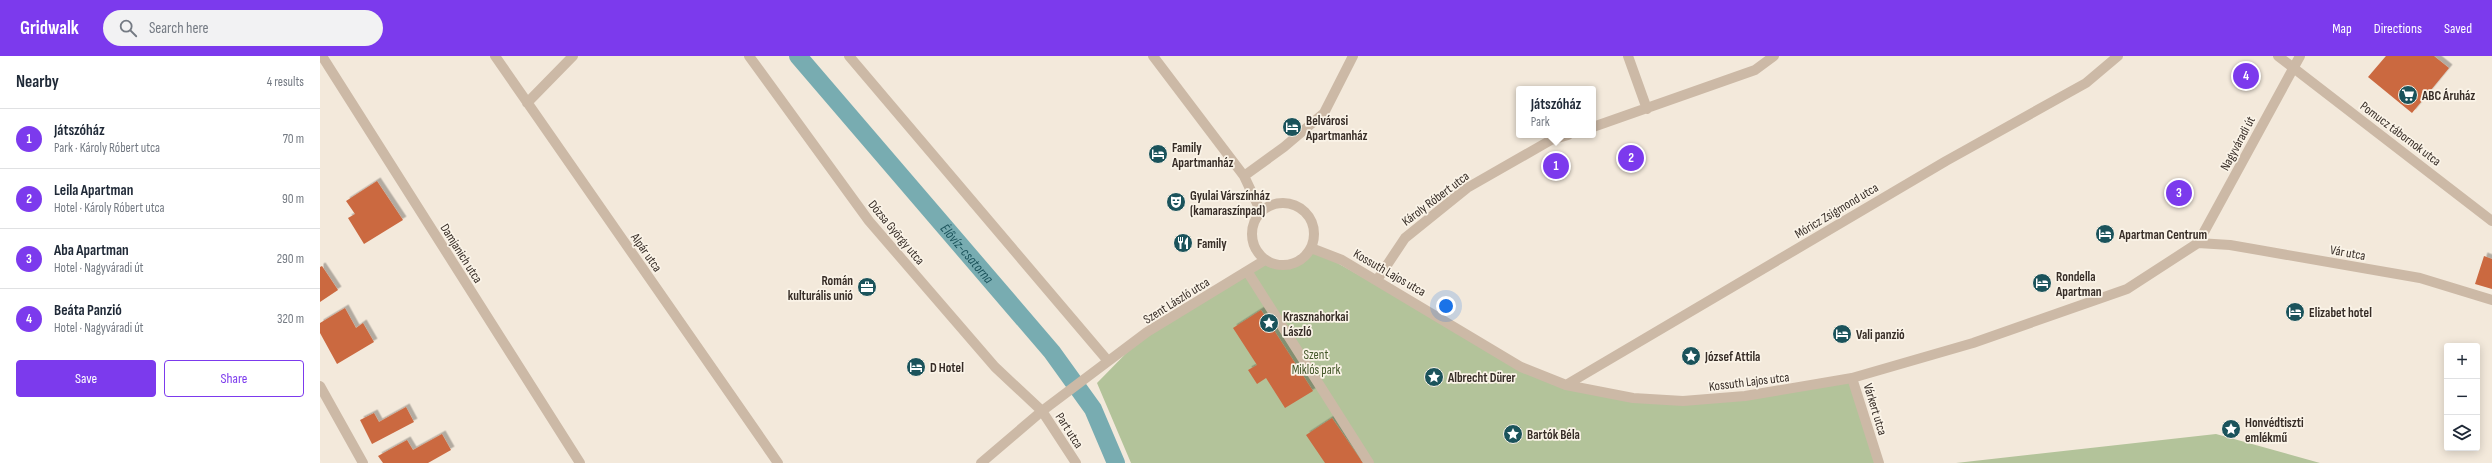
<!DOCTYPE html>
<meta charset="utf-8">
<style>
:root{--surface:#fff;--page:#f2f2f3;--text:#1f2937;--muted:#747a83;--line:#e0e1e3;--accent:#7c3aed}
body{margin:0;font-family:"Sofia Sans Condensed",sans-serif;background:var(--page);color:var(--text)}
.controls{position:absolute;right:12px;bottom:12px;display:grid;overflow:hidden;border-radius:4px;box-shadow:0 2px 10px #0003}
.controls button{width:36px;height:36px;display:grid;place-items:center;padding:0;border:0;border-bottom:1px solid var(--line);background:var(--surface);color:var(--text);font:20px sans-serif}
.you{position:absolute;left:1126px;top:250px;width:14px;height:14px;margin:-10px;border:3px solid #fff;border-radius:50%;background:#1a73e8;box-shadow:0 0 0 6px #1a73e833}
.badge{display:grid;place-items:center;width:26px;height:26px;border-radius:50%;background:var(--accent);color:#fff;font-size:13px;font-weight:700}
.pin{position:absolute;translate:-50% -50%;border:2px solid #fff;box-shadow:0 1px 4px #0006}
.popup{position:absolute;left:1196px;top:30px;width:80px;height:52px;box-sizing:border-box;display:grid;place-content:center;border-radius:4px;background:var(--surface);filter:drop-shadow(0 1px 3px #0005);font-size:13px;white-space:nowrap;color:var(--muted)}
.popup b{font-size:15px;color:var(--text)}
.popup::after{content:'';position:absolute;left:50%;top:100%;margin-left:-8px;border:8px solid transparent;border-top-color:var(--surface)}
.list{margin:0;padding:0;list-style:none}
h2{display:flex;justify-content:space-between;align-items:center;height:52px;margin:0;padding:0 16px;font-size:17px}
h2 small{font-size:13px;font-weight:400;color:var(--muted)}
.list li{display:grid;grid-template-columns:26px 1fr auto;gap:12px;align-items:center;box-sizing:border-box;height:60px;padding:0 16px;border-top:1px solid var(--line)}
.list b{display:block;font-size:15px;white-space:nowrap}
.list p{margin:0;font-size:13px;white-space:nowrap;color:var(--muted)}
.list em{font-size:13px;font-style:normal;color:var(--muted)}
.actions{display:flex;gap:8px;padding:12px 16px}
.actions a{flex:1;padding:9px 0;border:1px solid var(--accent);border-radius:4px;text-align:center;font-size:14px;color:var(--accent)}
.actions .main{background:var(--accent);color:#fff}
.icon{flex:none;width:22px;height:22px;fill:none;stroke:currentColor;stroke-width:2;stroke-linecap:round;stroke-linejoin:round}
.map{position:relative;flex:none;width:2172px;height:407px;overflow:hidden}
header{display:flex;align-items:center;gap:24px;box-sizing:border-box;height:56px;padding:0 20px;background:var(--accent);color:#fff}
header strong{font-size:19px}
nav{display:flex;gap:22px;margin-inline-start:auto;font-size:14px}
.search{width:280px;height:36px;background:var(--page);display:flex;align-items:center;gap:10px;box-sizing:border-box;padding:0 14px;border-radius:22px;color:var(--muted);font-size:15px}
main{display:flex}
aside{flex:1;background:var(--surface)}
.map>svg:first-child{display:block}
</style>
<header>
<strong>Gridwalk</strong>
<div class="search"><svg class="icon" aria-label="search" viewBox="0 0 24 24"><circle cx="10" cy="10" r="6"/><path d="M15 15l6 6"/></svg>Search here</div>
<nav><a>Map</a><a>Directions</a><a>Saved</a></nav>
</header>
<main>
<aside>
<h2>Nearby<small>4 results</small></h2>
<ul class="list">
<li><span class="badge">1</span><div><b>Játszóház</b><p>Park · Károly Róbert utca</p></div><em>70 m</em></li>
<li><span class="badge">2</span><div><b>Leila Apartman</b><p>Hotel · Károly Róbert utca</p></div><em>90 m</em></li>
<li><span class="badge">3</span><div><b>Aba Apartman</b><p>Hotel · Nagyváradi út</p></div><em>290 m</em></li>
<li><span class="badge">4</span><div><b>Beáta Panzió</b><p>Hotel · Nagyváradi út</p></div><em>320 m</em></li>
</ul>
<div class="actions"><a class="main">Save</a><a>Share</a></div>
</aside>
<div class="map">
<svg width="2172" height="407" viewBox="0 0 2172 407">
<defs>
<filter id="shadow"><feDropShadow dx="3.5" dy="-3.5" stdDeviation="0" flood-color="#0004"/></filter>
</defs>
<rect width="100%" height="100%" fill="#f3e9db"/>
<path fill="#b3c39a" d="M991 192 1201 311 1246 329 1363 345 1532 322 1559 407H811L777 327 827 276 945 204 955 208 976 207Z
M1896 378 2000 407H1636Z"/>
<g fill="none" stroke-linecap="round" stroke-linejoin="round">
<path stroke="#78acb1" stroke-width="18" id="s1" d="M478 0 732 296 773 353 796 407"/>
</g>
<path fill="#cb6941" filter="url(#shadow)" d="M2066 0H2114L2129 12 2092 57 2048 21Z
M57 125 83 164 44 188 28 162 35 158 26 145Z
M2164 200 2172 203V233L2155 228Z
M2 210 18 234 0 246V211Z
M25 252 36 272 43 267 54 286 17 308 0 277V267Z
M941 254 993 335 965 352 946 322 937 328 928 314 937 309 913 272Z
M86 351 94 366 52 388 40 364 54 357 59 366Z
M1012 362 1043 407H1005L986 379Z
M122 378 131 394 108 407H63L58 400 87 384 93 394Z"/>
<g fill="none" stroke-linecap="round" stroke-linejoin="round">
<path stroke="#ccb9a6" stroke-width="10" d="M2 0 260 407
M175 0 458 407
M429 0 549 165 675 311 722 355 756 407
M529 0 788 305
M833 0 924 120 941 156
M1308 0 1327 53
M1958 0 2172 165
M207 47 253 0
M1273 71 1435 14 1454 0
M924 120 964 91 1004 57 1033 0
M932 178a31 31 0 1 1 62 0a31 31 0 1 1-62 0Z
M1878 187 1910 189 2100 222 2172 244
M991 192 1022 204 1201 311 1246 329 1313 342 1363 345 1425 340 1532 322 1653 287 1807 233 1878 187 1980 0
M927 215 1049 407
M1057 224 1085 182 1147 132 1231 84 1248 79
M1532 322 1559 407
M1246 329 1626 105 1766 27 1798 0
M0 330 43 407
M661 407 722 355 827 276 945 204"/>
</g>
<defs>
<g id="supermarket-disc" transform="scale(1)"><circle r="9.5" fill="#1b535b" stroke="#faf3e7"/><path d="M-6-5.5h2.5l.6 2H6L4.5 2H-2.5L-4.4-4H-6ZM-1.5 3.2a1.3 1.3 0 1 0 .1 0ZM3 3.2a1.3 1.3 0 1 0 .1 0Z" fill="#fff"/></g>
<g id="hotel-disc" transform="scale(1)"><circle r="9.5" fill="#1b535b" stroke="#faf3e7"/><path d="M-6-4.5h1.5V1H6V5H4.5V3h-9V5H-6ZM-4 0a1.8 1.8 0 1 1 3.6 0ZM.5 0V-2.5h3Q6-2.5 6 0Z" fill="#fff"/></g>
<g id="theatre-disc" transform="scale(1)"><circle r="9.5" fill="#1b535b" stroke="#faf3e7"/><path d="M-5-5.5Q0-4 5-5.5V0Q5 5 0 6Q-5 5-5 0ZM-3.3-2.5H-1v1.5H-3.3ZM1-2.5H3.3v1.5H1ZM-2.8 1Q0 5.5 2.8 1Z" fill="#fff"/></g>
<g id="restaurant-disc" transform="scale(1)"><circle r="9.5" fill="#1b535b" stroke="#faf3e7"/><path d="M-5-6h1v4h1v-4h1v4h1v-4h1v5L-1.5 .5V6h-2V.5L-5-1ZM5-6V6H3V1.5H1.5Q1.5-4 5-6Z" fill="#fff"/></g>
<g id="office-disc" transform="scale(1)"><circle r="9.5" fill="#1b535b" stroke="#faf3e7"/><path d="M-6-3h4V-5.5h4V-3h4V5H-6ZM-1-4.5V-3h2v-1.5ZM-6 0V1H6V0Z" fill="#fff"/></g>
<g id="sight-disc" transform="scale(1)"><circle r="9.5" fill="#1b535b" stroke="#faf3e7"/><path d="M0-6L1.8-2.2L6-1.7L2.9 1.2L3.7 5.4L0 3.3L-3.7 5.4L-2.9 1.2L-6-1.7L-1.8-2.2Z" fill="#fff"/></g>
</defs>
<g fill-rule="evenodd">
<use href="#supermarket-disc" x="2088" y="39"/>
<use href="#hotel-disc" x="972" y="71"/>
<use href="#hotel-disc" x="838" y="98"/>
<use href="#theatre-disc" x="856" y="146"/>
<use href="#hotel-disc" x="1785" y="178"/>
<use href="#restaurant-disc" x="863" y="187"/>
<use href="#hotel-disc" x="1722" y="227"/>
<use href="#office-disc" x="547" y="231"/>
<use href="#hotel-disc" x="1975" y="256"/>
<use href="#sight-disc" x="949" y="267"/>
<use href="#hotel-disc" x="1522" y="278"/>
<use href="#sight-disc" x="1371" y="300"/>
<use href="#hotel-disc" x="596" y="311"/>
<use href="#sight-disc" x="1114" y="321"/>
<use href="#sight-disc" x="1911" y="373"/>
<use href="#sight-disc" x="1193" y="378"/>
</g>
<g text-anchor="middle" stroke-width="3.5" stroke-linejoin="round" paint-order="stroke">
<g font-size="13" font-weight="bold" fill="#372d27" stroke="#faf3e7" text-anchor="start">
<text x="2102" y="44">ABC Áruház</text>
<text x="986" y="69">Belvárosi<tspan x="986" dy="15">Apartmanház</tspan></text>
<text x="852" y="96">Family<tspan x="852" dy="15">Apartmanház</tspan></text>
<text x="870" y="144">Gyulai Várszínház<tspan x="870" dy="15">(kamaraszínpad)</tspan></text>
<text x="1799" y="183">Apartman Centrum</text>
<text x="877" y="192">Family</text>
<text x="1736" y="225">Rondella<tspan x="1736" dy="15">Apartman</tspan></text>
<text x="533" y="229" text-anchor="end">Román<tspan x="533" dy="15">kulturális unió</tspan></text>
<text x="1989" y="261">Elizabet hotel</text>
<text x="963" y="265">Krasznahorkai<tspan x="963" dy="15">László</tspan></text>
<text x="1536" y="283">Vali panzió</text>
<text x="1385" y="305">József Attila</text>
<text x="610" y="316">D Hotel</text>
<text x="1128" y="326">Albrecht Dürer</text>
<text x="1925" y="371">Honvédtiszti<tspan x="1925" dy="15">emlékmű</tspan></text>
<text x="1207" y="383">Bartók Béla</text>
</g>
<g font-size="13" fill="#372d27" stroke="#faf3e7">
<text transform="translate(2081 77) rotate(37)" y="5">Pomucz tábornok utca</text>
<text transform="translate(1917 87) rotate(-62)" y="5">Nagyváradi út</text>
<text transform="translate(1115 142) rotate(-37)" y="5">Károly Róbert utca</text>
<text transform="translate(1516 154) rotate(-31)" y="5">Móricz Zsigmond utca</text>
<text transform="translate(577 176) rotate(50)" y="5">Dózsa György utca</text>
<text transform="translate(327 196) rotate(55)" y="5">Alpár utca</text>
<text transform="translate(2028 196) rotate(10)" y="5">Vár utca</text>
<text transform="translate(142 197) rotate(58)" y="5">Damjanich utca</text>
<text transform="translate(1070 216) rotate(30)" y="5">Kossuth Lajos utca</text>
<text transform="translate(856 244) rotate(-32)" y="5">Szent László utca</text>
<text transform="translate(1429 325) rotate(-7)" y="5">Kossuth Lajos utca</text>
<text transform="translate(1556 353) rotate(73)" y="5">Várkert utca</text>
<text transform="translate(750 374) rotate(57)" y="5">Part utca</text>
</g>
<g font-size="13" fill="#44572a" stroke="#faf3e7">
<text x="996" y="303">Szent<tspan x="996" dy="15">Miklós park</tspan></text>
</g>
<g font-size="14" font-style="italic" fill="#1b535b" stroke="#faf3e7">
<text dy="5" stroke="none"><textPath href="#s1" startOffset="260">Élővíz-csatorna</textPath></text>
</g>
</g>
</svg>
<div class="controls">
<button>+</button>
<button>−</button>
<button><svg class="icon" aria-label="layers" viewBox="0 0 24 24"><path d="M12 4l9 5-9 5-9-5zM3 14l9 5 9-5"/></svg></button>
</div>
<div class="you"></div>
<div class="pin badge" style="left:1236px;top:110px">1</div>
<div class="popup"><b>Játszóház</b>Park</div>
<div class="pin badge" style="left:1311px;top:102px">2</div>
<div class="pin badge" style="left:1859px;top:137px">3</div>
<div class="pin badge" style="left:1926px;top:20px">4</div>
</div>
</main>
